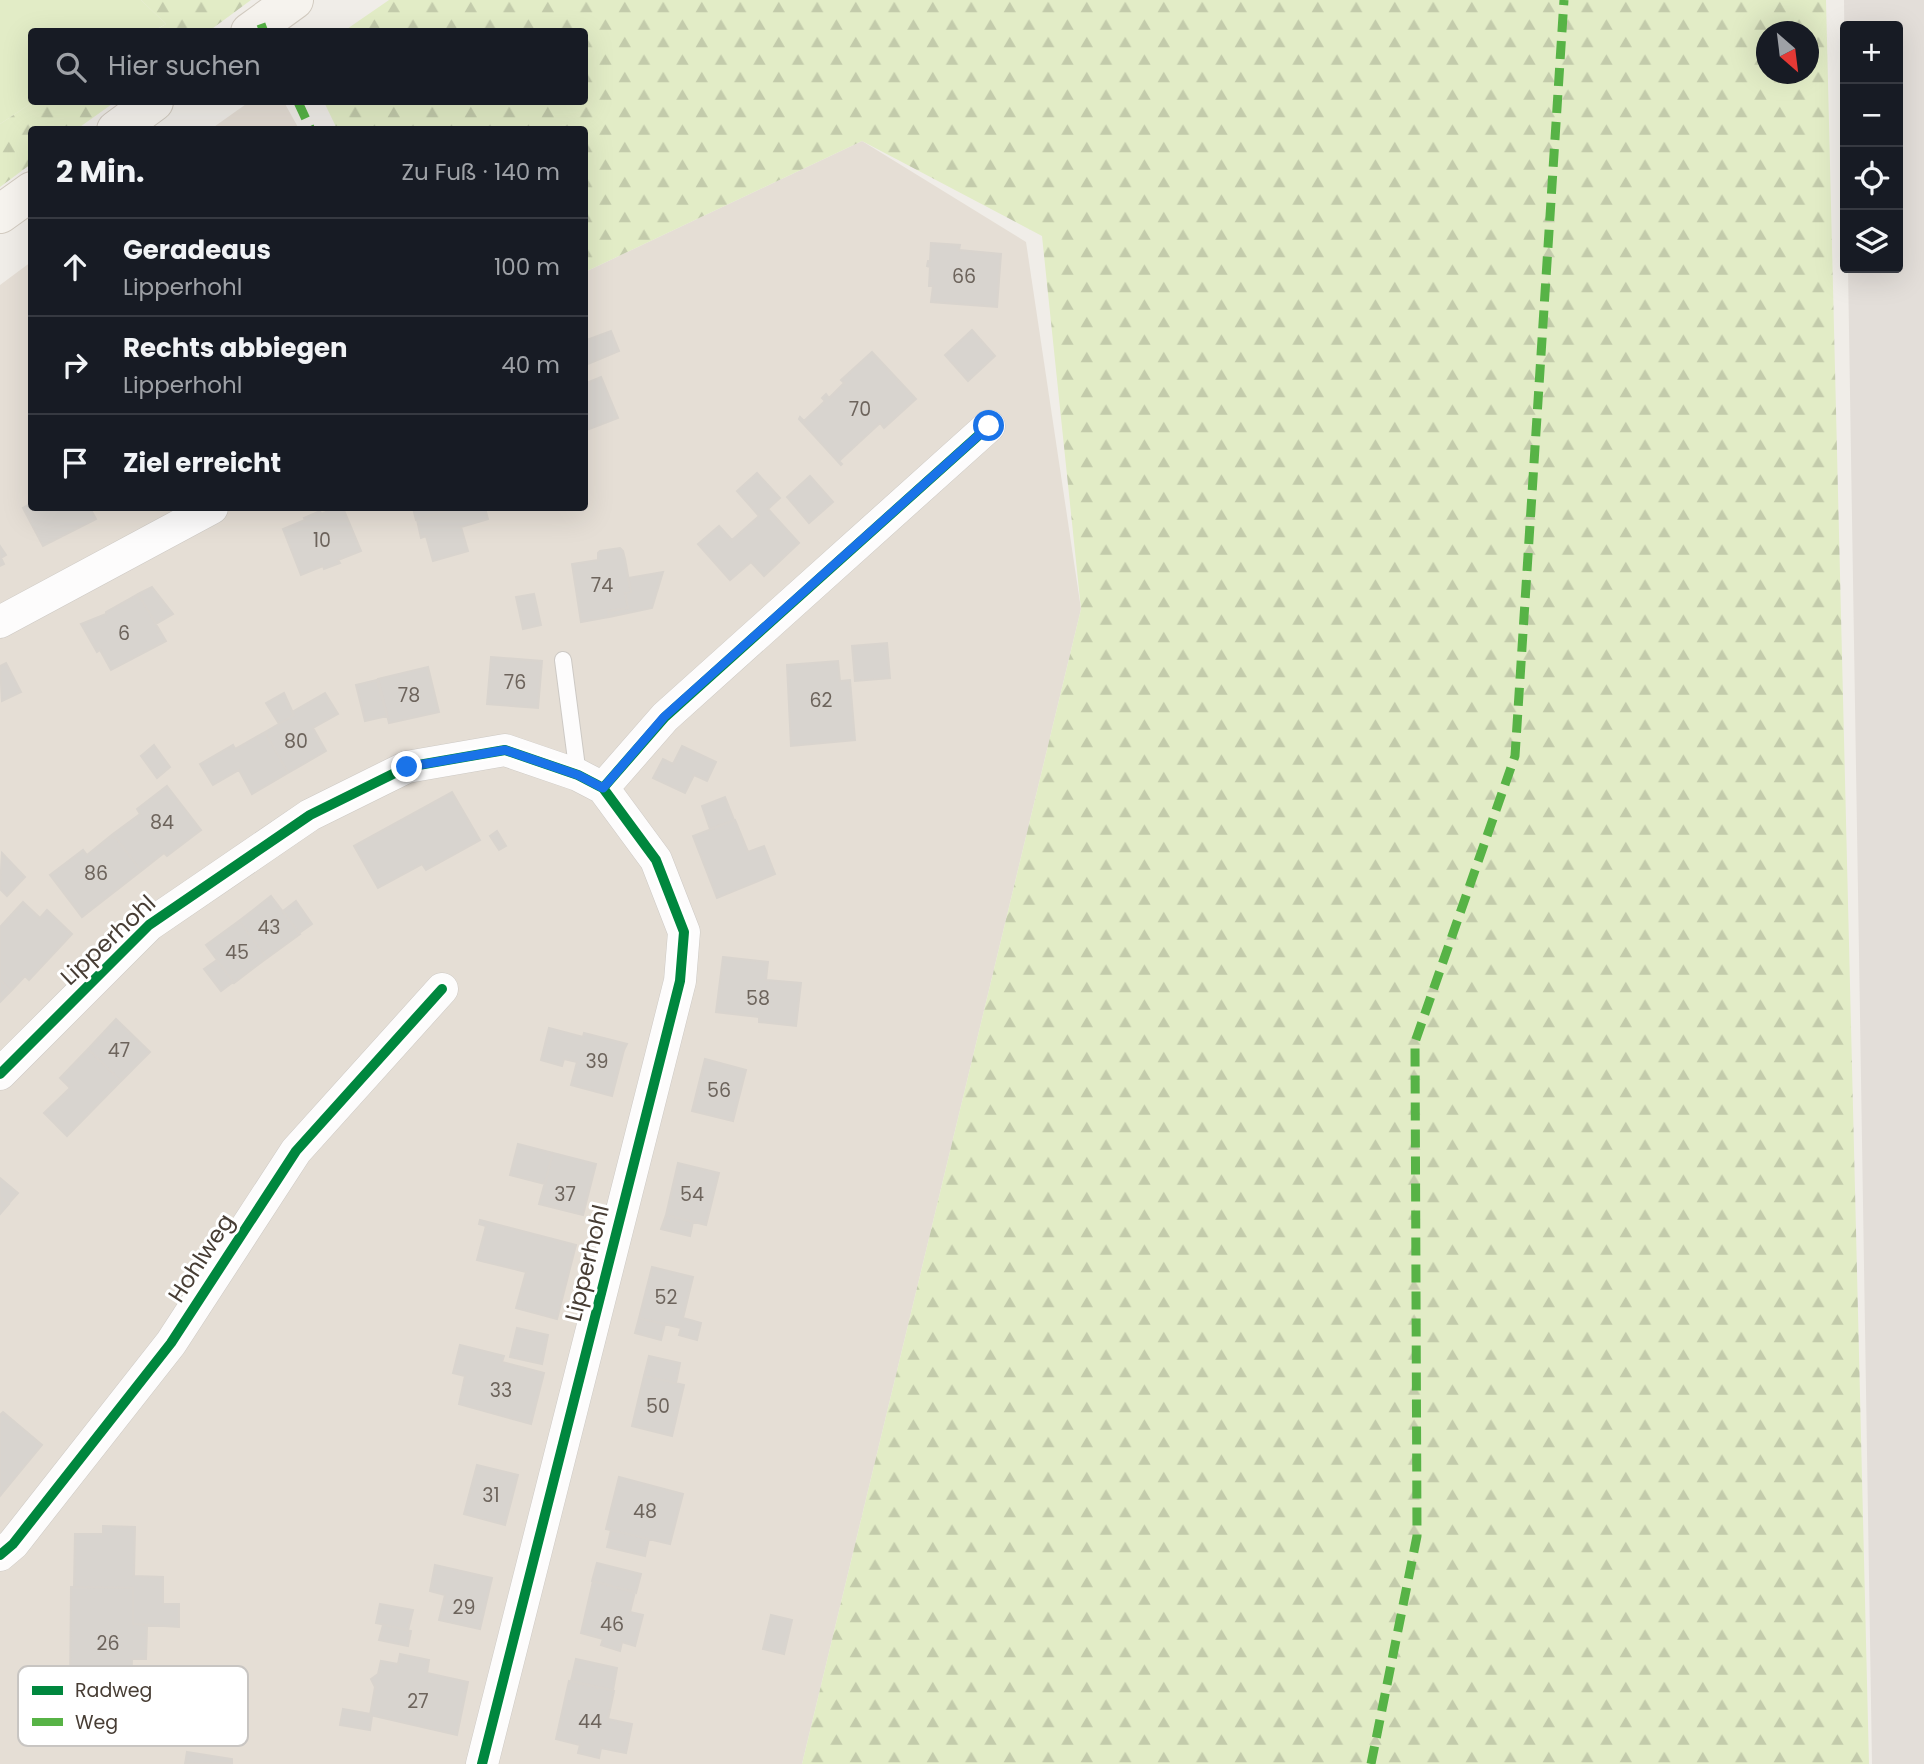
<!DOCTYPE html>
<html lang="de">
<meta charset="utf-8">
<style>
:root{--surface:#171b24;--page:#20242c;--text:#f1f3f6;--muted:#9ea1a6;--line:#363941}
body{margin:0;font-family:Poppins,sans-serif;background:var(--page);color:var(--text)}
.controls{position:absolute;right:21px;top:21px;display:grid;overflow:hidden;border-radius:7px;box-shadow:0 7px 28px #0002}
.controls button{width:63px;height:63px;display:grid;place-items:center;padding:0;border:0;border-bottom:2px solid var(--line);background:var(--surface);color:var(--text);font:35px sans-serif}
.compass{position:absolute;left:1756px;top:21px;width:63px;height:63px;border-radius:50%;background:var(--surface);box-shadow:0 7px 28px #0002;rotate:152deg}
.stop{position:absolute;width:21px;height:21px;margin:-16px;border:5px solid #1a73e8;border-radius:50%;background:#fff}
.stop.end{background:#1a73e8;border-color:#fff;box-shadow:0 2px 7px #0008}
.list{margin:0;padding:0;list-style:none}
h2{display:flex;justify-content:space-between;align-items:center;height:91px;margin:0;padding:0 28px;font-size:30px}
h2 small{font-size:23px;font-weight:400;color:var(--muted)}
.list li{display:grid;grid-template-columns:46px 1fr auto;gap:21px;align-items:center;box-sizing:border-box;height:98px;padding:0 28px;border-top:2px solid var(--line)}
.list b{display:block;font-size:26px;white-space:nowrap}
.list p{margin:0;font-size:23px;white-space:nowrap;color:var(--muted)}
.list em{font-size:23px;font-style:normal;color:var(--muted)}
.icon{flex:none;width:38px;height:38px;fill:none;stroke:currentColor;stroke-width:2;stroke-linecap:round;stroke-linejoin:round}
.map{position:relative;flex:none;width:1924px;height:1764px;overflow:hidden}
.search{position:absolute;background:var(--surface);box-shadow:0 7px 28px #0002;left:28px;top:28px;width:560px;height:77px;display:flex;align-items:center;gap:18px;box-sizing:border-box;padding:0 24px;border-radius:7px;color:var(--muted);font-size:26px}
.panel{position:absolute;background:var(--surface);box-shadow:0 7px 28px #0002;left:28px;top:126px;width:560px;height:385px;border-radius:7px}
.map>svg:first-child{display:block}
</style>
<div class="map">
<svg width="1924" height="1764" viewBox="0 0 1924 1764">
<defs>
<pattern id="forest-firs" width="22" height="20" patternUnits="userSpaceOnUse" patternTransform="scale(1.75)"><rect width="22" height="20" fill="#e2ecc6"/><path d="M5 1l3.5 6h-7zM16 11l3.5 6h-7z" fill="#c3cbab"/></pattern>
</defs>
<rect width="100%" height="100%" fill="#f0ede8"/>
<path fill="#e5ded5" d="M249 102H284L299 129H211Z
M862 141 1026 242 1081 609 802 1764H0V285L31 262 32 508H584L585 272Z"/>
<path fill="#e3ded9" d="M1844 0H1924V1764H1872L1848 268H1898V26H1845V90Z"/>
<path fill="#e2ecc6" d="M0 0H141L166 24 153 31 32 32 33 102 0 124Z"/>
<path fill="url(#forest-firs)" fill-rule="evenodd" d="M141 0H251L209 31 153 32 166 24Z
M389 0H1826L1869 1764H802L1081 609 1042 236 862 141 585 272 584 130 337 129 324 102H584V32L344 31ZM1766 32H1808V74H1766Z
M33 102H115L77 129 32 130 31 164 0 187V124Z"/>
<path fill="#d8d4cf" stroke="#d9d4ce" stroke-width="2" d="M931 243 960 245 959 250 1001 254 997 307 931 302 933 286H929L930 267 927 266 928 261H930Z
M972 330 995 356 968 381 945 355Z
M611 331 619 351 588 364 584 356V341Z
M872 352 916 399 884 428 880 423 839 461 842 464 841 465 799 419 800 417 804 421 825 401 822 398 826 394 829 398 844 383 841 380Z
M601 377 618 418 584 431V384Z
M757 473 780 498 768 509 799 543 764 576 751 562 730 580 698 544 719 526 732 540 759 516 737 491Z
M810 476 833 502 809 523 787 497Z
M32 503V508H90L96 519 43 546 23 508Z
M336 508H343L361 551 338 560 340 563 324 569 323 566 301 575 283 529 305 520 304 518 320 511 321 514Z
M413 508H453L416 520Z
M453 508H485L488 519 461 527 468 551 433 561 426 536 421 538 417 520Z
M0 546 6 555 1 558 4 564 0 566Z
M620 548 623 551 625 559 631 592 625 593 628 608 608 611 609 617 581 622 572 564 598 560V553L600 551Z
M663 572 652 608 609 617 608 611 628 608 625 593 631 592 628 578Z
M152 587 173 614 156 624 138 594Z
M138 594 166 641 111 670 100 650 97 652 81 624 106 614V612Z
M534 594 541 625 523 629 516 597Z
M887 643 890 678 855 681 852 646Z
M491 657 542 661 538 708 487 704Z
M838 661 840 681 850 680 855 740 791 746 787 665Z
M6 663 21 692 2 701 0 666Z
M428 667 439 712 389 723 378 679Z
M377 680 387 716 365 721 356 685Z
M284 693 294 715 279 724 266 703Z
M325 693 338 714 313 728 326 751 288 773 265 732 294 715 292 712Z
M265 732 288 773 252 794 239 770 213 785 200 764 233 745 235 749Z
M154 745 170 767 157 778 141 756Z
M682 746 716 762 707 781 694 775 685 793 653 778 663 759 673 764Z
M167 786 201 830 167 856 164 853 141 871 113 834 140 814 137 809Z
M452 792 480 840 426 870 422 864 378 888 354 846Z
M725 797 734 820 710 829 702 806Z
M735 820 748 852 764 846 775 874 717 898 693 836Z
M497 831 506 846 499 850 490 836Z
M113 834 141 871 82 917 50 875 83 850 87 855Z
M2 853 25 877 7 896 0 889Z
M271 896 300 934 267 958 239 921Z
M296 901 312 924 299 933 283 911Z
M23 902 40 918 47 910 72 934 29 980 25 976 11 991 0 980V927Z
M239 921 267 958 234 983 206 945Z
M723 957 768 962 766 980 801 983 796 1026 759 1022V1017L716 1012Z
M217 960 233 982 221 991 204 969Z
M0 980 11 991 0 1002Z
M116 1019 150 1052 121 1081 88 1049Z
M549 1028 583 1037 584 1033 627 1044 624 1050 612 1096 571 1085 577 1062 564 1059 562 1066 541 1060Z
M88 1049 121 1081 67 1136 44 1113 70 1088 60 1078Z
M705 1059 746 1070 733 1121 692 1111Z
M518 1144 553 1153 545 1184 510 1175Z
M553 1153 596 1164 583 1215 539 1204Z
M678 1163 719 1173 706 1225 666 1215Z
M0 1178 18 1193 8 1204 0 1197Z
M0 1197 9 1204 0 1214Z
M666 1215 693 1222 690 1236 661 1229Z
M480 1220 576 1245 557 1319 516 1308 526 1272 477 1260 486 1226 479 1224Z
M652 1267 693 1277 683 1318 701 1323 697 1340 679 1335 681 1328 639 1318Z
M639 1318 665 1324 661 1340 635 1333Z
M517 1328 548 1335 542 1364 510 1357Z
M460 1345 504 1356 502 1362 544 1373 531 1424 459 1404 465 1376 453 1373Z
M649 1356 680 1363 676 1383 644 1376Z
M644 1376 684 1385 672 1436 632 1426Z
M3 1412 42 1445 0 1496V1415Z
M477 1465 518 1475 505 1525 464 1514Z
M619 1477 683 1494 670 1544 606 1529Z
M103 1526 135 1527 134 1576 163 1577V1604H179V1627L133 1624V1588L74 1587 75 1534H103Z
M611 1530 649 1539 645 1556 607 1547Z
M597 1563 641 1574 636 1593 592 1581Z
M435 1565 492 1578 480 1629 439 1620 445 1595 430 1591Z
M593 1581 635 1592 630 1612 643 1615 635 1646 622 1642 620 1651 601 1645 603 1639 581 1633Z
M71 1587 133 1588V1624L147 1625V1627L146 1659H132L131 1692H118V1696H96V1692L70 1691Z
M380 1604 413 1610 408 1630 376 1623Z
M771 1615 792 1620 784 1654 763 1649Z
M383 1625 411 1631 408 1646 379 1640Z
M400 1654 429 1660 427 1673 468 1682 457 1735 370 1715 375 1687 371 1679 378 1674 381 1661 398 1664Z
M576 1659 617 1668 613 1690 571 1681Z
M569 1681 614 1691 608 1719 632 1724 626 1753 601 1748 599 1758 578 1753 580 1745 556 1739Z
M343 1709 370 1714 372 1716 370 1730 340 1725Z
M187 1752 232 1759V1763L185 1764Z"/>
<g fill="none" stroke-linecap="round" stroke-linejoin="round">
<g stroke="#cdc9c4" stroke-width="18">
<path id="service" d="M563 660 578 775"/>
</g>
<g stroke="#cdc9c4" stroke-width="33">
<path id="minor" d="M0 622 212 508
M603 788 665 717 989 426
M0 1074 149 925 310 815 407 767 505 750 578 775 603 788 656 860 684 932 680 981 482 1764
M0 1555 13 1544 171 1343 296 1151 442 989"/>
</g>
<g stroke="#d2cbc0" stroke-width="40">
<path id="secondary" d="M250 32 294 0
M116 130 154 102
M0 214 32 191"/>
</g>
<use href="#service" stroke="#fdfcfc" stroke-width="16"/>
<use href="#minor" stroke="#fdfcfc" stroke-width="32"/>
<use href="#secondary" stroke="#f6f3ee" stroke-width="38"/>
<path stroke="#57b346" stroke-width="9" stroke-dasharray="18 9" stroke-linecap="butt" d="M261 24 264 32
M298 102 311 130
M1371 1764 1417 1536 1415 1042 1515 756 1564 0"/>
<g stroke="#fff" stroke-width="15">
<path id="cycleway" d="M603 788 665 717 989 426
M0 1074 149 925 310 815 407 767 505 750 578 775 603 788 656 860 684 932 680 981 482 1764
M0 1555 13 1544 171 1343 296 1151 442 989"/>
</g>
<use href="#cycleway" stroke="#00873e" stroke-width="10"/>
</g>
<g fill="none" stroke-linecap="round" stroke-linejoin="round">
<path stroke="#1a73e8" stroke-width="9" d="M407 767 505 750 578 775 603 788 664 717 989 426"/>
</g>
<g text-anchor="middle" stroke-width="6" stroke-linejoin="round" paint-order="stroke">
<g font-size="19" fill="#6d645c">
<text x="964" y="283">66</text>
<text x="860" y="416">70</text>
<text x="322" y="547">10</text>
<text x="602" y="592">74</text>
<text x="124" y="640">6</text>
<text x="515" y="689">76</text>
<text x="409" y="702">78</text>
<text x="821" y="707">62</text>
<text x="296" y="748">80</text>
<text x="162" y="829">84</text>
<text x="96" y="880">86</text>
<text x="269" y="934">43</text>
<text x="237" y="959">45</text>
<text x="758" y="1005">58</text>
<text x="119" y="1057">47</text>
<text x="597" y="1068">39</text>
<text x="719" y="1097">56</text>
<text x="565" y="1201">37</text>
<text x="692" y="1201">54</text>
<text x="666" y="1304">52</text>
<text x="501" y="1397">33</text>
<text x="658" y="1413">50</text>
<text x="491" y="1502">31</text>
<text x="645" y="1518">48</text>
<text x="464" y="1614">29</text>
<text x="612" y="1631">46</text>
<text x="108" y="1650">26</text>
<text x="418" y="1708">27</text>
<text x="590" y="1728">44</text>
</g>
<g font-size="23" fill="#473d34" stroke="#fff">
<text transform="translate(108 940) rotate(-43)" y="8">Lipperhohl</text>
<text transform="translate(201 1258) rotate(-57)" y="8">Hohlweg</text>
<text transform="translate(587 1263) rotate(-76)" y="8">Lipperhohl</text>
</g>
</g>
<rect x="18" y="1666" width="230" height="80" rx="10" fill="#fff" stroke="#c8c5c2" stroke-width="2"/>
<rect x="32" y="1686" width="31" height="9" fill="#00873e"/>
<rect x="32" y="1718" width="31" height="8" fill="#57b346"/>
<g font-size="19" fill="#473d34">
<text x="75" y="1697">Radweg</text>
<text x="75" y="1729">Weg</text>
</g>
</svg>
<div class="controls">
<button>+</button>
<button>−</button>
<button><svg class="icon" aria-label="locate" viewBox="0 0 24 24"><circle cx="12" cy="12" r="6"/><path d="M12 2v4M12 18v4M2 12h4M18 12h4"/></svg></button>
<button><svg class="icon" aria-label="layers" viewBox="0 0 24 24"><path d="M12 4l9 5-9 5-9-5zM3 14l9 5 9-5"/></svg></button>
</div>
<svg class="compass" viewBox="-18 -18 36 36"><path d="M0-13l5 13h-10z" fill="#e53935"/><path d="M0 13l5-13h-10z" fill="#9ea1a6"/></svg>
<div class="stop" style="left:989px;top:426px"></div>
<div class="stop end" style="left:407px;top:767px"></div>
<div class="search"><svg class="icon" aria-label="search" viewBox="0 0 24 24"><circle cx="10" cy="10" r="6"/><path d="M15 15l6 6"/></svg>Hier suchen</div>
<section class="panel">
<h2>2 Min.<small>Zu Fuß · 140 m</small></h2>
<ul class="list">
<li><svg class="icon" aria-label="ahead" viewBox="0 0 24 24"><path d="M12 20V5M6 11l6-6 6 6"/></svg><div><b>Geradeaus</b><p>Lipperhohl</p></div><em>100 m</em></li>
<li><svg class="icon" aria-label="right" viewBox="0 0 24 24"><path d="M7 20v-9h11M14 6l5 5-5 5"/></svg><div><b>Rechts abbiegen</b><p>Lipperhohl</p></div><em>40 m</em></li>
<li><svg class="icon" aria-label="arrive" viewBox="0 0 24 24"><path d="M6 21V4h12l-3 4 3 4H6"/></svg><div><b>Ziel erreicht</b></div></li>
</ul>
</section>
</div>
